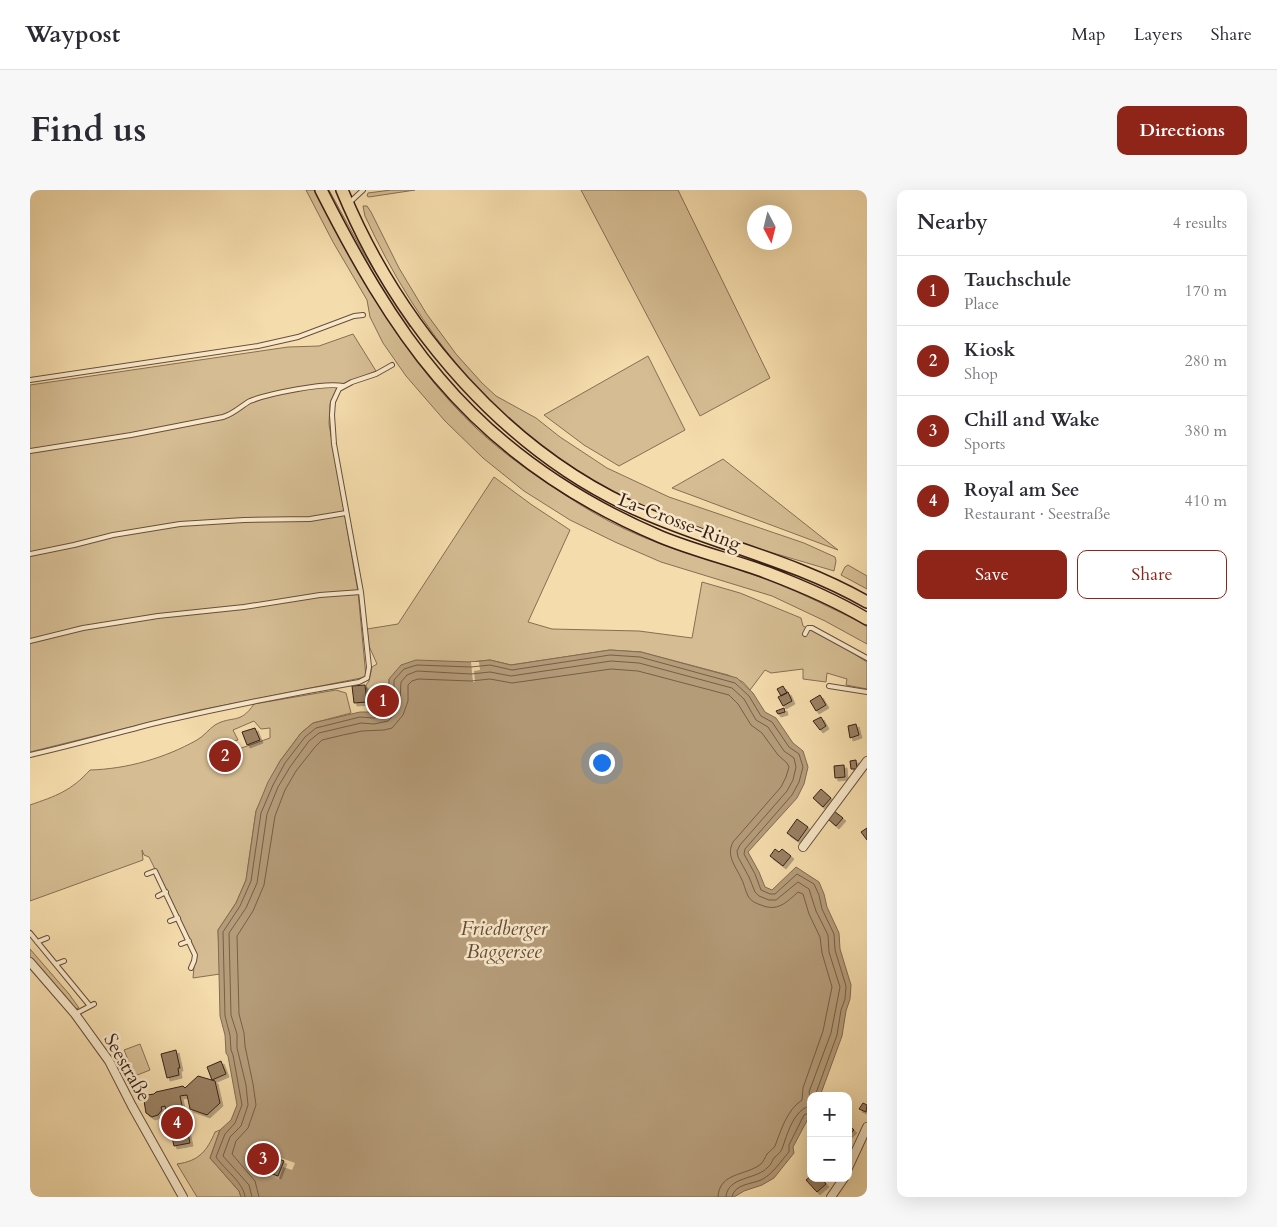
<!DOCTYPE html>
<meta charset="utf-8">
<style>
:root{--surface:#fff;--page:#f7f7f7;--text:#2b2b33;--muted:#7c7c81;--line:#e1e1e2;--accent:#8f2418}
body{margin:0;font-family:Cardo,serif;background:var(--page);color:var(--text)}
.controls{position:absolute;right:15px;bottom:15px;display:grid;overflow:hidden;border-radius:10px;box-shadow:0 5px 20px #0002}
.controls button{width:45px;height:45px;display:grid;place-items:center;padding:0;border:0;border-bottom:1px solid var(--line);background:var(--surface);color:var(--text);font:25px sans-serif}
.compass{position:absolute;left:717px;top:15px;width:45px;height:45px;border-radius:50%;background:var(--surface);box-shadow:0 5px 20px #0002;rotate:173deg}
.you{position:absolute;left:571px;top:572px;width:18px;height:18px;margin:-12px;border:4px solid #fff;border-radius:50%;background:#1a73e8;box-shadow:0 0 0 8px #1a73e833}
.badge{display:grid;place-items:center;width:32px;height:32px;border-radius:50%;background:var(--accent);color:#fff;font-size:16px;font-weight:700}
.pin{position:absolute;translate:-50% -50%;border:2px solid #fff;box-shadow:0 1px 5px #0006}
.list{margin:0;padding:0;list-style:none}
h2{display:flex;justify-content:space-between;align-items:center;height:65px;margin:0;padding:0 20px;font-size:21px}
h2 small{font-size:16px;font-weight:400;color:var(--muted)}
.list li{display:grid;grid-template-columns:32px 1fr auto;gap:15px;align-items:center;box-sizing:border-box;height:70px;padding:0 20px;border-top:1px solid var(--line)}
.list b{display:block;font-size:19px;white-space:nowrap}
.list p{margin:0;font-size:16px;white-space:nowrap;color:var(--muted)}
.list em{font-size:16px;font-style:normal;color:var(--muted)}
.actions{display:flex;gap:10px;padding:15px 20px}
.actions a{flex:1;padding:11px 0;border:1px solid var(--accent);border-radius:10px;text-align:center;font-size:18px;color:var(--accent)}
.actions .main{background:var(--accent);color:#fff}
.map{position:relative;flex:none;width:837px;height:1007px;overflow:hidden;border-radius:10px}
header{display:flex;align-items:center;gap:30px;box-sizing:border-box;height:70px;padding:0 25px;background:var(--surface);border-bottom:1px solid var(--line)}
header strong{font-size:24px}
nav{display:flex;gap:28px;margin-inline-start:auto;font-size:18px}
.intro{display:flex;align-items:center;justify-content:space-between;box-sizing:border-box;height:120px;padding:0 30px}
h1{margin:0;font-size:35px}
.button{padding:12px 22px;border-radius:10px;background:var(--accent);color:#fff;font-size:18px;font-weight:700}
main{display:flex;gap:30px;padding:0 30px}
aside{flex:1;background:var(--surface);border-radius:10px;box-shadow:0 5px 20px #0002}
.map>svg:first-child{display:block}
</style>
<header>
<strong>Waypost</strong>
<nav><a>Map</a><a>Layers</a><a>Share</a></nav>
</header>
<div class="intro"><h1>Find us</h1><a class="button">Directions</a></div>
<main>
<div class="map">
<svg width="837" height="1007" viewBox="0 0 837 1007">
<defs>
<filter id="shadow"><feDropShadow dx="3" dy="3" stdDeviation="0" flood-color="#0004"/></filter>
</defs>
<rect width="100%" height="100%" fill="#f5dcac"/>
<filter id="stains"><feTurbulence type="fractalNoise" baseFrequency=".004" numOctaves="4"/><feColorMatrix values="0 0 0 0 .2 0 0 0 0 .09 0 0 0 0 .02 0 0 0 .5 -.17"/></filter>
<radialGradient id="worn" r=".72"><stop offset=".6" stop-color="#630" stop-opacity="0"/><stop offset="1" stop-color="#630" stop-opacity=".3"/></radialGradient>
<path fill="#d5bc92" stroke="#866e54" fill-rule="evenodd" d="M276 0H284C328 85 377 173 447 239 474 264 504 285 535 305 555 318 575 330 597 340 644 362 695 373 743 392 774 404 803 419 832 433L837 437V454L795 431 742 406 631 372 585 352 540 330 494 301 453 268 415 231 376 186 353 153 340 127 337 110 303 52Z
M296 0H299L335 66 380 136 378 138C348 94 322 47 296 0Z
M361 0H385L339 7 337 6 338 3Z
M551 0H648L740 188 670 226Z
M333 16H337L341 22 369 78 396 123 426 164 452 193 466 206 506 228 530 247 577 278 639 307 774 353 805 367 806 371 804 381C728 358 649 338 579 300 466 239 388 141 335 26Z
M323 144 346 181 308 196 300 214 299 234 328 402 336 487 165 521 0 562V195L258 157 289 156Z
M618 166 655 240 589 276 554 255 514 225Z
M693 269 808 360 642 298Z
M464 287 502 315 540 340 498 432 522 439 609 441 662 448 672 392 710 403 771 428 773 436 805 452 837 472V499L816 495 817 489 797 483 796 492 773 489V479L741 483 735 480 720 500 713 492 698 485 611 462 580 460 481 475 460 470 441 472 359 489V501L346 507 338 506 336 495 339 491 342 477 347 474 339 456 337 439 368 434Z
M818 375 837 386V399L811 385 815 377Z
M306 500 316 503 321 523 283 533 271 543 250 571 226 621 216 690 206 713 188 740 190 784 163 788 165 765 123 675 119 667 114 665 112 660 113 670 0 711V615C26 606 41 601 60 580 97 579 135 568 167 550 174 546 179 539 185 535 202 525 210 535 224 514ZM224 531 231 539 240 538V548L180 569V558L208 550 203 540Z
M0 759 39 804 49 818 45 819 0 767Z
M110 854 120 880 105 886 94 860Z
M190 940 180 968 209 1001 211 1007H167L147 974C169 971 177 961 185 942Z"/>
<path fill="#b59c79" stroke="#836a51" d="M580 460 611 462 707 488 723 503 735 522 746 528 763 553 773 561 778 577 774 594 767 608 718 662 729 682 735 697 742 700 766 677 789 692 794 704 797 717 809 743 810 759 821 795 820 809 816 821 812 846 790 906H781V923L763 957 764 963 744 988 732 995 714 1001 704 1007H211L209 1001 180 968 190 940 201 930 207 915 198 866 196 863 195 845 190 826 188 740 206 713 216 690 226 621 238 592 250 571 271 543 283 533 330 522H352C361 513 359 501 359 489L371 475 386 470 441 472 460 470 481 475Z"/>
<path fill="#f5dcac" d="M441 472H449L450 480 444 481 445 492H443Z
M232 961 265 973 262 980 253 977 249 989 225 980Z"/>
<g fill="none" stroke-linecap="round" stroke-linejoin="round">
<path stroke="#765e48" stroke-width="1" d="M215 1007C214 993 194 979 186 967L195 944 205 933 212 915 203 865 201 860 200 845 195 826 193 742 210 716 221 691 231 623 243 595 255 573 275 547 286 538 330 527 344 528 356 525 360 520 364 508V490L374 479 387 475 441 477 460 475 482 480 580 465 610 467 705 493 719 506 731 526 742 532 759 557 769 564 773 577 769 592 762 605 715 659 714 664 725 684 731 700 740 704H745L767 684 784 694 789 705 792 719 804 744 805 760 816 796 815 809 811 820 807 845 785 906
M222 1007 219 995 193 966 200 947 211 936 218 915 216 895 207 858V844L201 825 199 743 216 718 227 693 237 624 248 597 260 577 279 551 289 543 331 533 344 534 358 531 366 523 370 511 371 492 377 485 387 481 441 484 460 482 481 486 581 471 609 473 702 498 714 509 726 530 738 537 754 561 764 568 766 577 763 590 757 601 710 655 707 661 708 667 719 687 725 702 729 706 739 710H746L768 692 779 699 786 721 798 745 799 762 810 797 801 843 779 902 781 911
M229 1007 225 991 202 964 206 951 218 938 226 915 223 894 215 856 214 843 209 824 207 746 223 721 234 695 245 626 255 600 266 581 285 557 292 550 313 545 332 541 354 540 362 538 373 525 378 511V495L382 491 388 489 441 491 460 489 482 493 581 479 608 481 699 505 708 514 721 535 732 543 748 565 757 573 759 577 756 587 751 597 703 652C696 666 705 675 711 688 714 693 715 700 718 706 721 711 725 713 731 715 747 722 756 713 768 702L773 704 779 724 790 747 792 763 802 797 793 841 773 898 772 910C757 920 751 940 745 956 743 959 740 961 737 964 735 967 734 971 731 974 716 986 689 982 688 1007
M696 1007C697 986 727 990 738 977 741 975 742 971 744 968 747 965 751 962 752 959 757 945 764 918 781 916
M702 1007C704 994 722 994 731 990 743 984 750 972 759 962V955L774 925 781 922"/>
</g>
<path fill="#9a8164" stroke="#381f16" filter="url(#shadow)" d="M335 495 337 512 324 513 322 496Z
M753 496 757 503 751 506 747 499Z
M758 502 762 511 753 516 748 507Z
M790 505 796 515 786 521 780 511Z
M355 507 356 515 350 516 349 508Z
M754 518 755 522 748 524 746 521Z
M791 527 796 536 790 540 783 531Z
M826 534 829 545 820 548 818 536Z
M225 538 230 550 217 555 212 542Z
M199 558 203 570 191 574 187 561Z
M826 570 827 579H821L820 571Z
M814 575 815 587 805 588 804 576Z
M791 599 801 608 793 617 783 608Z
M804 621 813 628 806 636 798 629Z
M767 629 778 637 768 651 757 643Z
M837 638V650L831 642Z
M745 659 749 662 752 659 761 666 753 676 740 666Z
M146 860 150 878H148L149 885 137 888 131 864Z
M191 871 196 884 182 890 177 877Z
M168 886 185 891 190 913 177 925 160 919 157 905 150 906 160 953 144 956 135 916 131 917 132 920 128 925 122 927 116 923 114 911 117 905 124 904 126 902 153 896 155 898Z
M833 913 837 915 836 922 829 919Z
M818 934 824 940 818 946Z
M233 963 239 965 235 974 243 977 247 968 254 971 248 986 227 978Z
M781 986V988H791L796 994 787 1002 776 990Z"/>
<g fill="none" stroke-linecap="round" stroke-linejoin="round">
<g stroke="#674e3c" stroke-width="6">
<path id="service" d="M319 13 333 0
M0 190 228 156 268 147 324 126 333 125
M0 261 101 245 193 227C204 224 211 216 220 211 237 204 295 192 313 196
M0 364 44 355 83 345 150 334 214 330 280 329 316 323
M775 444 778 438H782L837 468
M0 451 53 438 128 426 214 417 290 405 331 402
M799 496 837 502
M0 565C45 555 89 542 134 531 199 516 264 503 329 492L337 488 339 477 331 402 304 254 302 225 303 212 309 199 322 192 346 184 362 175
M117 684 125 681 165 765 164 771 161 778
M128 706 136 702
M140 731 148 728
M0 743 60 816
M7 752 17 748
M151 754 159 751
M26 774 34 771
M45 824 64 814"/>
</g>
<g stroke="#674e3c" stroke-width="10">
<path id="minor" d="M773 657 837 571
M0 772 45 824 79 871 102 916 153 1007
M818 978 837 937
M801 1007 814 988"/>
</g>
<g stroke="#381f16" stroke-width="14">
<path id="primary" d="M291 0C324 65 361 132 409 188 469 259 546 311 631 347 665 361 703 370 738 383 772 396 805 410 837 429
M312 0C369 138 479 267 619 325 692 356 767 372 837 412"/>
</g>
<use href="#service" stroke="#f8e8c9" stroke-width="4"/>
<use href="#minor" stroke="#f8e8c9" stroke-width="8"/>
<use href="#primary" stroke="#f5dcac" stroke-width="11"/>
</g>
<g text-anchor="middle" stroke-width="5" stroke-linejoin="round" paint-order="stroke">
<g font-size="19" fill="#381f16" stroke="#f8e8c9">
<text transform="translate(650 331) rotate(21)" y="7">La-Crosse-Ring</text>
<text transform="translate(98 877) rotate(60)" y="7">Seestraße</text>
</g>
<g font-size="20" font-style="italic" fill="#644b39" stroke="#f8e8c9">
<text x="474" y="745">Friedberger<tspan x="474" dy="23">Baggersee</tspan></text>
</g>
</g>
<rect width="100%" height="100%" filter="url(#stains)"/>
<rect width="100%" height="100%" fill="url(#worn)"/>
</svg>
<div class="controls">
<button>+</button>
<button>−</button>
</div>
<svg class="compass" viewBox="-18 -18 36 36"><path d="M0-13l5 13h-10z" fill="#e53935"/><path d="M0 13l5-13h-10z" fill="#7c7c81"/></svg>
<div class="you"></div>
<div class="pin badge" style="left:353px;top:511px">1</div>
<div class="pin badge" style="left:195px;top:566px">2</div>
<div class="pin badge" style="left:233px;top:969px">3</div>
<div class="pin badge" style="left:147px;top:933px">4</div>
</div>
<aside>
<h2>Nearby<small>4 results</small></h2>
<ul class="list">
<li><span class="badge">1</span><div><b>Tauchschule</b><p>Place</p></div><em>170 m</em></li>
<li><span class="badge">2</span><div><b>Kiosk</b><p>Shop</p></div><em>280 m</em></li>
<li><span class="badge">3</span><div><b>Chill and Wake</b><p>Sports</p></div><em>380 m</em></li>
<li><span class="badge">4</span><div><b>Royal am See</b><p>Restaurant · Seestraße</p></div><em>410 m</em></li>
</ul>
<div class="actions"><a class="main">Save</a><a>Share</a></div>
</aside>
</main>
